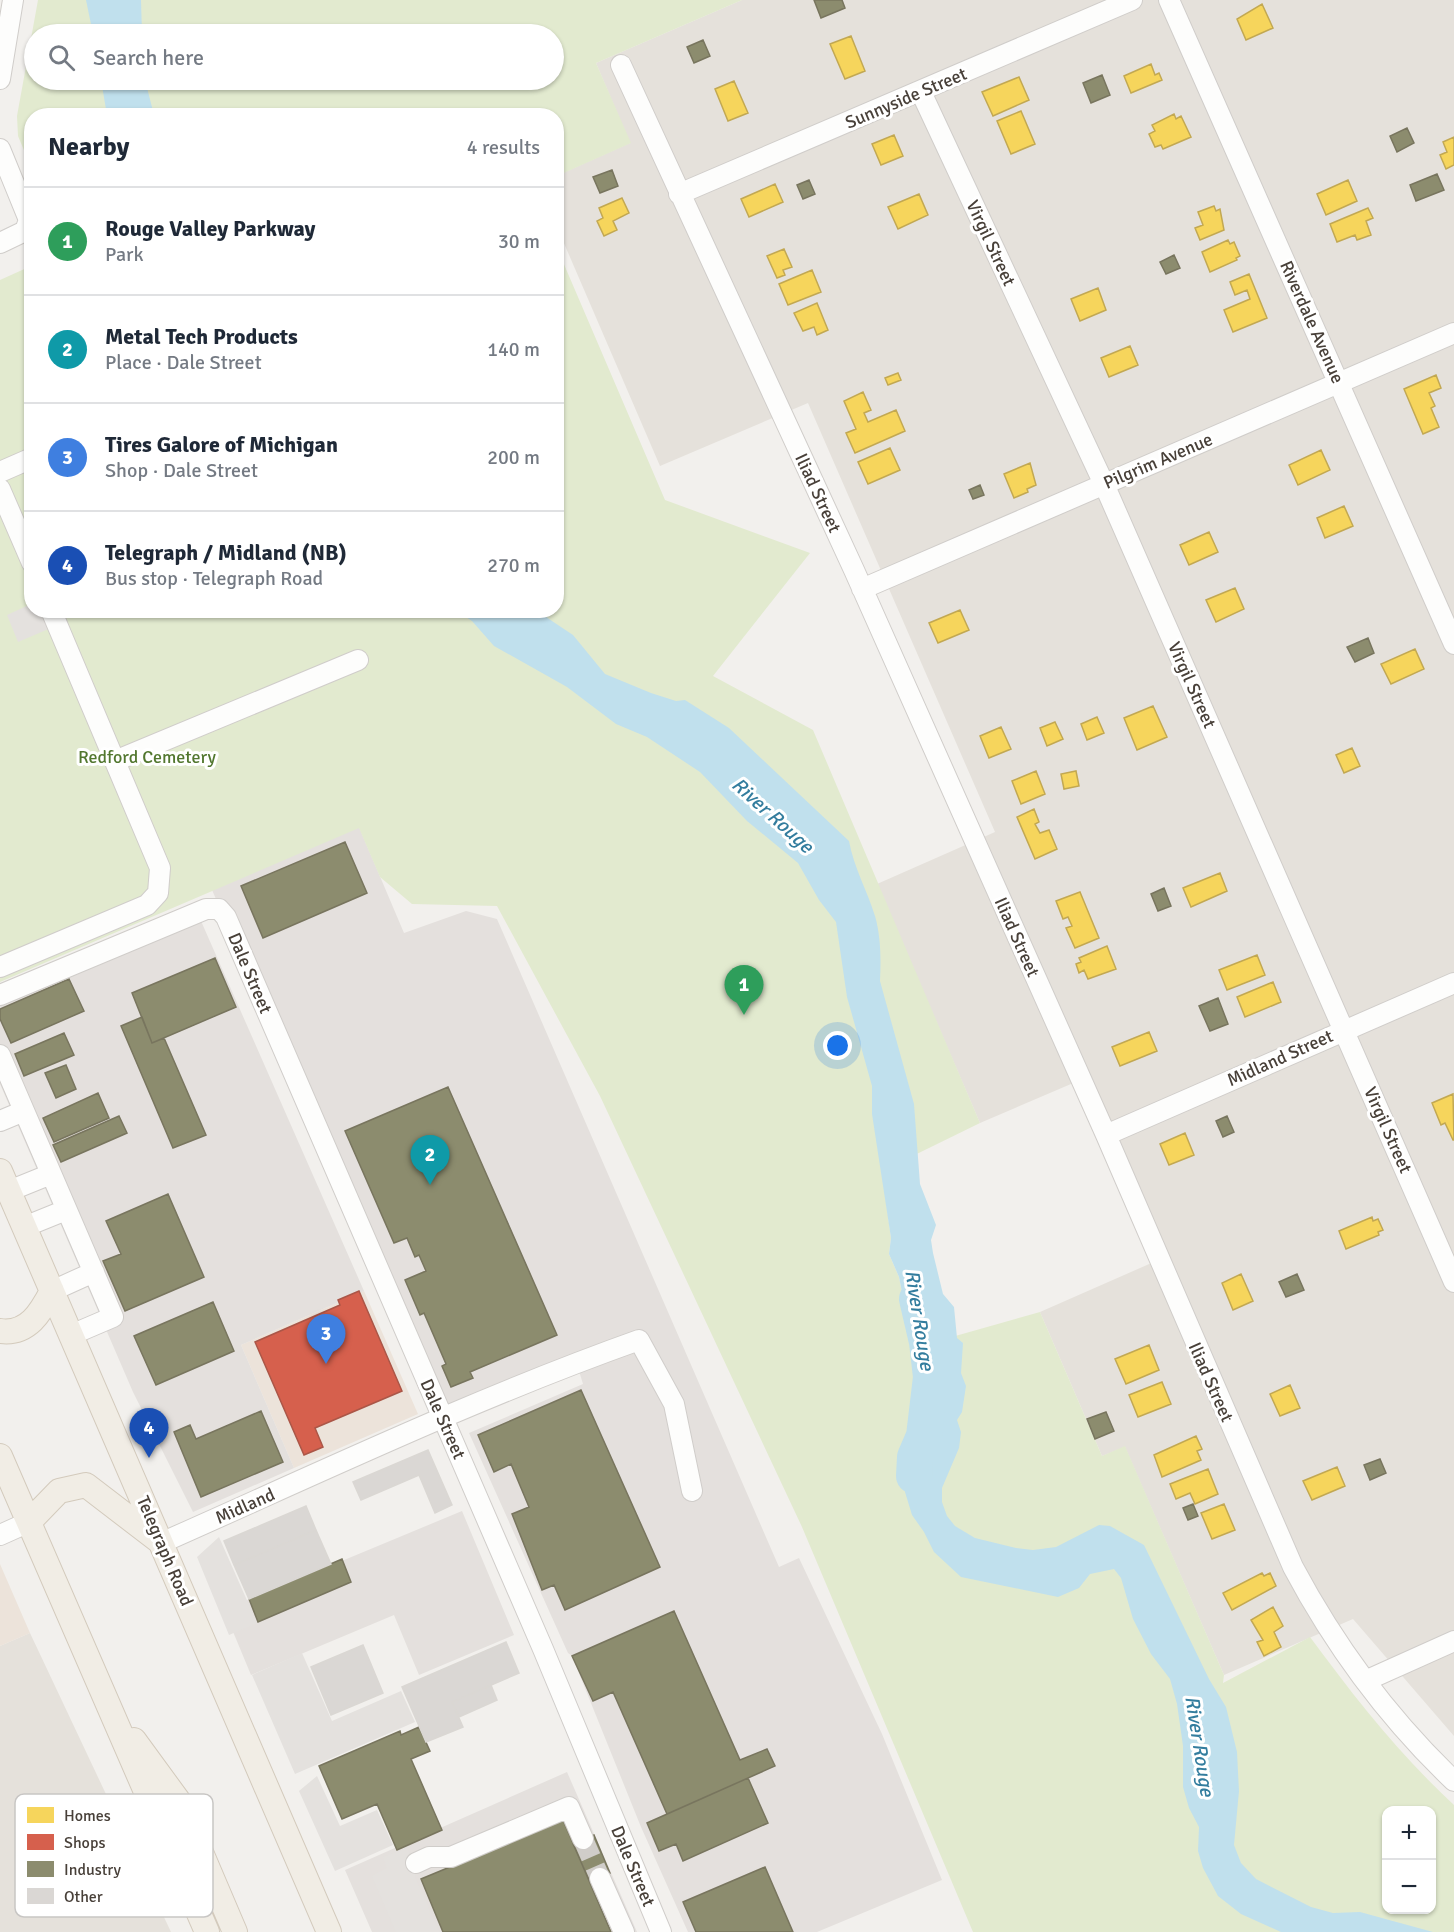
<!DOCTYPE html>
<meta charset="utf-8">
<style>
:root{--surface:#fff;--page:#f2f2f3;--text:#1f2937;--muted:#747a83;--line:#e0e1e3;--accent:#847e78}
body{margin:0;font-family:Signika,sans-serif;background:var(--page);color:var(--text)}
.controls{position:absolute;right:18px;bottom:18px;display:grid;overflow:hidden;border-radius:12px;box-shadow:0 2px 4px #0004}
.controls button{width:54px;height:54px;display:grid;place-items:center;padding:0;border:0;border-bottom:2px solid var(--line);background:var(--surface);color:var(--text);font:30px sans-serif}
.you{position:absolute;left:838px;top:1046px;width:21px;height:21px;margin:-15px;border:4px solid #fff;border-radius:50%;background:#1a73e8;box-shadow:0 0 0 9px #1a73e833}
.badge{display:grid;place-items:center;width:39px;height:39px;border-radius:50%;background:var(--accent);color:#fff;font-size:20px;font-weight:700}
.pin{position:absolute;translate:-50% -50px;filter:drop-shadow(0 2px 3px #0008)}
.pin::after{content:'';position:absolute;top:32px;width:21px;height:18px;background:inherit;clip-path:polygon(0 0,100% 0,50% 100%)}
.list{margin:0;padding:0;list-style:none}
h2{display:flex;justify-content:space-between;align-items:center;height:78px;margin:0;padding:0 24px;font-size:26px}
h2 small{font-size:20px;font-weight:400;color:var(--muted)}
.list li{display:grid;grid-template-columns:39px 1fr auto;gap:18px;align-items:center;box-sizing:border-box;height:108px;padding:0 24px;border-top:2px solid var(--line)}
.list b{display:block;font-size:22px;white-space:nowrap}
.list p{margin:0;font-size:20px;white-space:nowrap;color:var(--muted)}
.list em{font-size:20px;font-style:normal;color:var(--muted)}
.icon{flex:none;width:33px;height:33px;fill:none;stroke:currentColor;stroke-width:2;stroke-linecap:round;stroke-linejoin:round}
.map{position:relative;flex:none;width:1454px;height:1932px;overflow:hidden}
.search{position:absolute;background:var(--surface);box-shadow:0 2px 4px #0004;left:24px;top:24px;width:540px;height:66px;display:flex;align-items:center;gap:15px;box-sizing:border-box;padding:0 21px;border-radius:33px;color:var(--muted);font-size:22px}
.panel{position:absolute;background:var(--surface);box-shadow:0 2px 4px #0004;left:24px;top:108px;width:540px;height:510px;border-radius:24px}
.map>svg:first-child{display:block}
</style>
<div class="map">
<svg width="1454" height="1932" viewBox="0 0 1454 1932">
<rect width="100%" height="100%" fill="#f2f0ed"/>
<path fill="#e5e1db" d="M742 0H1454V1736L1353 1619 1224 1675 1125 1447 1102 1456 1040 1312 1156 1261 1078 1081 980 1123 877 884 995 832 808 403 660 466 557 227 556 176 630 143 596 63Z
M30 1633 171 1932H0V1646Z"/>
<path fill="#ece3da" d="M364 1291 418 1414 294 1468 241 1345Z
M0 1564 30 1633 0 1646Z"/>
<path fill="#e4e0dd" d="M359 827 404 933 466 911 497 919 779 1567 799 1558 882 1734 942 1880 817 1932H688L641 1827 572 1656 568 1653 469 1433 583 1384 576 1361 444 1414 212 890Z
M201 921 364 1291 241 1345 294 1468 193 1512 133 1392 0 1084V1006Z
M462 1511 514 1635 419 1675 394 1615 251 1675 224 1610Z
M567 1772 637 1932H372L345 1870Z"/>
<path fill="#e2eacf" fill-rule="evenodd" d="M38 0H742L596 63 631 143 557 176 556 116H32L31 167 18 136 17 116ZM34 34H554V80H34Z
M557 248 665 500 810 553 713 676 813 730 980 1123 882 1171 891 1238 889 1254 899 1277 906 1313 920 1346 1040 1312 1102 1456 1125 1446 1224 1675 1223 1683 1310 1637C1356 1699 1397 1752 1454 1805V1932H973L802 1527 600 1096 497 906 412 904 380 877 359 828 0 982V280L31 266 32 610H556ZM1386 1810H1432V1910H1386Z"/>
<path fill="#e4e1de" d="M31 604 32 610 52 611 58 625 18 642 7 615Z
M219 1537 257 1623 229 1635 197 1557Z
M302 1653 332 1721 401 1691 415 1722 295 1774 252 1675Z
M317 1776 340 1826 377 1810 393 1845 335 1871 299 1791Z
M407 1848 417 1870 415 1877 439 1932H396L372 1876 387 1868 383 1857Z"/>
<path fill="#c0e0ed" d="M86 0H141L142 34H93Z
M101 80H145L154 115H107Z
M457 611H537L573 635 605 674 651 693 676 701 685 700 729 728 849 841C854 868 867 890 875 916 881 937 881 959 880 981L914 1104 920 1184 936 1225 931 1240 933 1253 943 1294 954 1307 957 1338 963 1343 961 1373 966 1386 962 1412 957 1420 961 1432 959 1448 942 1488V1502L947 1516 955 1526 975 1538 1016 1548 1033 1550 1056 1547 1099 1525 1110 1526 1144 1545 1209 1679 1226 1707 1237 1752 1239 1791 1234 1845 1241 1863 1256 1879 1311 1907 1333 1913 1360 1912 1433 1932H1281L1241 1914 1218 1896 1203 1868 1198 1851 1199 1827 1189 1808 1183 1787V1746L1177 1704 1170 1679 1151 1654 1133 1619 1121 1578 1114 1569 1090 1574 1079 1588 1058 1597 961 1577 934 1552 924 1532 912 1515 905 1492 908 1453 912 1443 932 1421 935 1401V1364L906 1313 899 1277 889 1254 891 1238 872 1114V1086L847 997 836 922 819 900 798 863 747 821 700 772 647 737 616 724 567 687 494 646 472 621Z"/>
<path fill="#f6d55c" stroke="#c2a852" stroke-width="1.5" d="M1262 4 1273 28 1246 40 1237 19Z
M851 36 865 71 845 79 830 44Z
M1151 64 1155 75 1159 73 1162 80 1131 93 1124 76Z
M1019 77 1029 100 993 116 982 92Z
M734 81 748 113 728 121 715 89Z
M1021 111 1035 144 1011 154 997 121Z
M1174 114 1176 119 1181 116 1191 137 1163 149 1161 145 1155 147 1149 134 1155 131 1152 125Z
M894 135 903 156 881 165 872 144Z
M1454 137V165L1446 169 1440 155 1447 152 1443 142Z
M1348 180 1357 201 1326 215 1317 194Z
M775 184 783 202 749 217 741 199Z
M919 194 928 215 898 229 888 207Z
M622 198 629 213 613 221 617 230 604 236 597 221 603 218 599 208Z
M1214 206 1216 211 1220 209 1224 230 1200 240 1195 228 1203 225 1198 212Z
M1368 208 1373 218 1366 221 1371 235 1357 240 1355 235 1337 242 1330 224Z
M1228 240 1230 244 1234 242 1240 256 1236 258 1237 260 1210 272 1202 252Z
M784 249 792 267 783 270 785 275 777 278 767 256Z
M812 270 821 292 788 305 779 284Z
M1249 274 1267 318 1233 332 1224 310 1250 299 1247 290 1235 295 1230 282Z
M1098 288 1106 310 1080 321 1071 299Z
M817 303 828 330 817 335 814 327 803 331 794 313Z
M1130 346 1138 365 1109 377 1101 358Z
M898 373 901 380 888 385 885 378Z
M1436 375 1441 388 1429 393 1435 406 1431 408 1439 427 1423 434 1404 389Z
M863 392 871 410 864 413 868 422 896 410 905 431 855 453 846 433 856 429 844 401Z
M890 448 900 470 868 484 858 462Z
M1321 450 1330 470 1298 485 1289 465Z
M1030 463 1036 485 1027 489 1028 492 1014 498 1004 474Z
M1344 506 1353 526 1325 538 1317 518Z
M1209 532 1218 552 1189 565 1180 545Z
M1235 588 1244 609 1216 622 1206 600Z
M960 610 969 630 938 643 929 623Z
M1415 649 1424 669 1391 684 1381 664Z
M1153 706 1167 737 1137 750 1124 718Z
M1097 717 1104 733 1087 740 1081 724Z
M1055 722 1063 739 1047 746 1040 728Z
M1001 727 1011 749 989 758 980 736Z
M1352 748 1360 766 1344 773 1336 755Z
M1036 771 1045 794 1021 804 1012 781Z
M1076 771 1079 786 1064 789 1061 774Z
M1034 809 1039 822 1035 824 1040 833 1049 830 1057 849 1035 859 1017 817Z
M1220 873 1227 891 1191 907 1183 888Z
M1080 892 1099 938 1075 948 1066 928 1072 926 1068 917 1063 919 1056 901Z
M1107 946 1116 969 1088 979 1084 970 1079 973 1076 964 1081 962 1079 958Z
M1257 955 1265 975 1227 990 1219 970Z
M1273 982 1281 1002 1245 1017 1237 997Z
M1149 1032 1157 1051 1120 1066 1112 1047Z
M1453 1094 1454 1140H1453L1445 1123 1441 1125 1432 1103Z
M1185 1133 1194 1155 1169 1165 1160 1144Z
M1372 1217 1373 1221 1378 1219 1383 1230 1378 1232 1379 1235 1346 1249 1339 1231Z
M1241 1274 1253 1301 1233 1310 1222 1283Z
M1149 1345 1159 1370 1126 1384 1115 1359Z
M1162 1382 1171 1404 1138 1417 1129 1395Z
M1290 1385 1300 1408 1280 1416 1270 1394Z
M1196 1436 1202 1449 1197 1451 1201 1460 1162 1477 1154 1455Z
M1337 1467 1345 1486 1312 1500 1303 1481Z
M1208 1469 1218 1494 1195 1504 1190 1493 1176 1499 1170 1484Z
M1224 1504 1235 1530 1212 1539 1201 1513Z
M1262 1573 1264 1576 1270 1573 1276 1586 1232 1610 1223 1593Z
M1273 1607 1283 1626 1274 1632 1281 1647 1264 1656 1257 1642 1263 1640 1251 1620Z"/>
<path fill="#d6604d" stroke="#ab5647" stroke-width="1.5" d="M359 1291 402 1391 315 1428 323 1447 304 1455 255 1342 340 1305 338 1300Z"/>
<path fill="#8c8c6e" stroke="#78755e" stroke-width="1.5" d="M814 0H842L845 8 821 18Z
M703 40 710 56 694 63 687 47Z
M1102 75 1110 95 1091 103 1083 83Z
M1407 128 1414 143 1397 152 1390 136Z
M612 170 618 186 600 193 593 177Z
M1437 174 1444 190 1416 201 1410 185Z
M809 180 815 194 803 199 797 185Z
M1174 255 1180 268 1166 274 1160 262Z
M980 485 984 495 973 499 969 490Z
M1368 638 1374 653 1355 662 1347 647Z
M345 842 367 893 263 938 241 886Z
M1164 888 1171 906 1158 911 1151 894Z
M215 958 236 1007 152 1043 132 993Z
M69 979 84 1011 11 1043 0 1019V1009Z
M1218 998 1228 1024 1210 1031 1199 1006Z
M142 1017 152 1043 164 1038 206 1135 173 1148 121 1026Z
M64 1033 74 1055 24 1076 15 1054Z
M66 1065 76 1089 56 1098 45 1073Z
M448 1087 557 1335 470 1372 473 1378 451 1387 442 1366 446 1364 424 1313 420 1315 405 1280 426 1271 419 1255 415 1257 407 1238 394 1243 345 1131Z
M98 1093 109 1118 54 1142 43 1118Z
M119 1116 127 1133 61 1162 53 1145Z
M1227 1116 1234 1132 1223 1137 1216 1121Z
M168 1194 204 1277 125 1311 103 1261 121 1254 106 1221Z
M1297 1274 1304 1290 1286 1297 1279 1282Z
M213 1302 234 1351 156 1385 134 1336Z
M581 1390 660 1567 565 1610 554 1585 542 1590 512 1514 529 1507 511 1464 494 1472 478 1435Z
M261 1411 283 1462 201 1497 174 1432 190 1425 196 1439Z
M1106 1412 1114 1431 1095 1439 1087 1419Z
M1380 1459 1386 1473 1370 1480 1364 1465Z
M1193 1504 1198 1516 1188 1520 1183 1508Z
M342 1559 351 1582 258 1622 249 1599Z
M674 1611 740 1760 767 1749 775 1766 667 1814 613 1692 593 1701 572 1656Z
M419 1727 430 1751 411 1759 442 1830 397 1850 377 1804 342 1819 319 1766 400 1731 401 1735Z
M748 1778 768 1823 683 1861 676 1844 659 1851 647 1823Z
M563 1820 611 1932H443L421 1879Z
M594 1835 610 1873 590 1882 573 1844Z
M765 1867 793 1932H696L683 1902Z"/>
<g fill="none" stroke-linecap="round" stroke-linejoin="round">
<path stroke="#c0e0ed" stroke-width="36" d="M914 1476 915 1457 924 1436 931 1377 927 1342 917 1299"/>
</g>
<path fill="#dad7d4" stroke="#dad7d3" stroke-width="1.5" d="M428 1450 452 1505 435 1513 419 1475 361 1500 353 1482Z
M306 1506 316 1530 234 1565 224 1541Z
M316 1530 331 1564 249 1599 234 1565Z
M506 1642 519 1673 452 1702 463 1727 426 1742 402 1687Z
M363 1645 383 1693 331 1715 311 1667Z
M491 1685 497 1700 459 1717 452 1702Z"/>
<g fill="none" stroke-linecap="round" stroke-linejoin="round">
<path stroke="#d0cdc9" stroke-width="20" stroke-dasharray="20 10" stroke-linecap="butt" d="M583 1839 600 1878"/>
<g stroke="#d0cdca" stroke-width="22">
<path id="minor" d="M1169 0 1454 644
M621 65 854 570 1106 1135 1293 1567C1335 1646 1389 1719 1454 1781
M0 79 13 0
M921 92 1104 484 1454 1282
M0 149 29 220 25 231 0 243
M679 194 1132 0
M0 472 32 458
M0 489 32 563
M862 589 1454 333
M115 761 358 660
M0 967 147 905 158 893 160 868 51 610
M0 995 206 909H219L226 917 543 1649 661 1932
M0 1055 113 1317 71 1335
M0 1121 24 1111
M1106 1135 1454 983
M9 1191 51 1174
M24 1227 66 1210
M52 1291 94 1272
M0 1535 29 1522
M161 1543C319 1473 476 1398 639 1340L674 1404 692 1491
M1365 1681 1454 1641
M416 1863 429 1857H451L569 1807 583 1839
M600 1878 624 1932"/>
</g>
<g stroke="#d3cabc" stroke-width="26">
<path id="major" d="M0 1171 329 1932
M0 1331C28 1335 41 1312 52 1291
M0 1456 207 1932
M29 1522 59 1491 86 1485 159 1541
M134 1740 180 1803 235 1932"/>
</g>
<use href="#minor" stroke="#fdfdfc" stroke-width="20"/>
<use href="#major" stroke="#f1ede5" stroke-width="24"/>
</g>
<g text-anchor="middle" stroke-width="6" stroke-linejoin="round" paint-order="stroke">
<g font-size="18" fill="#484039" stroke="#fff">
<text transform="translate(906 98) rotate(-23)" y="6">Sunnyside Street</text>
<text transform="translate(991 243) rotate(65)" y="6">Virgil Street</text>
<text transform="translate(1312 322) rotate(66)" y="6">Riverdale Avenue</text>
<text transform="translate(1158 461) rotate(-23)" y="6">Pilgrim Avenue</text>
<text transform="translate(818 493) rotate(65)" y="6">Iliad Street</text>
<text transform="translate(1192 685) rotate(66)" y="6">Virgil Street</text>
<text transform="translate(1017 937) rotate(66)" y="6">Iliad Street</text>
<text transform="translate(250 973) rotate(67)" y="6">Dale Street</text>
<text transform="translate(1280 1058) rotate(-24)" y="6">Midland Street</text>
<text transform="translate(1388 1130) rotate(66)" y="6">Virgil Street</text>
<text transform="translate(1211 1382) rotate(66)" y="6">Iliad Street</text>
<text transform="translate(443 1419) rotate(66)" y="6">Dale Street</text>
<text transform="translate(245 1506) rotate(-24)" y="6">Midland</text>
<text transform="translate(165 1551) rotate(67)" y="6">Telegraph Road</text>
<text transform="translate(633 1866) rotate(67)" y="6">Dale Street</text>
</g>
<g font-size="18" fill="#52772f" stroke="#fff">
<text x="147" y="763">Redford Cemetery</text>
</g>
<g font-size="20" font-style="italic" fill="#337d9e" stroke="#fff">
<text transform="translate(773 815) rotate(42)" y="7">River Rouge</text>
<text transform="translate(920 1320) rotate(81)" y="7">River Rouge</text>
<text transform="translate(1200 1746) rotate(81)" y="7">River Rouge</text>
</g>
</g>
<rect x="15" y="1794" width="198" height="123" rx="9" fill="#fff" stroke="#c8c6c4" stroke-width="1.5"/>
<rect x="27" y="1807" width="27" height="16" fill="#f6d55c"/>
<rect x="27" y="1834" width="27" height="16" fill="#d6604d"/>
<rect x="27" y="1861" width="27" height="16" fill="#8c8c6e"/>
<rect x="27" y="1888" width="27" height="16" fill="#dad7d4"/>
<g font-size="16" fill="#484039">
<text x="64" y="1821">Homes</text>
<text x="64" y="1848">Shops</text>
<text x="64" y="1875">Industry</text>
<text x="64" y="1902">Other</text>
</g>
</svg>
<div class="controls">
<button>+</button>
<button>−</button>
</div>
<div class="you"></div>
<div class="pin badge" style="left:744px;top:1015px;background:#2e9e5b">1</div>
<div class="pin badge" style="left:430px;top:1185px;background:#0f9aa8">2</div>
<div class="pin badge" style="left:326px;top:1364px;background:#3f7fe0">3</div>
<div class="pin badge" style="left:149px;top:1458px;background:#1a4fb4">4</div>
<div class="search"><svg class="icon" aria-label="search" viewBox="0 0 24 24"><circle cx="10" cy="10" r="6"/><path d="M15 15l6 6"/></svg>Search here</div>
<section class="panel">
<h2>Nearby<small>4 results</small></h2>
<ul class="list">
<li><span class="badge" style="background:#2e9e5b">1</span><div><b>Rouge Valley Parkway</b><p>Park</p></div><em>30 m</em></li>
<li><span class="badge" style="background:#0f9aa8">2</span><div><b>Metal Tech Products</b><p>Place · Dale Street</p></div><em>140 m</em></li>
<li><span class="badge" style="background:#3f7fe0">3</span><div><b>Tires Galore of Michigan</b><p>Shop · Dale Street</p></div><em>200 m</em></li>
<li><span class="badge" style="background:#1a4fb4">4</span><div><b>Telegraph / Midland (NB)</b><p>Bus stop · Telegraph Road</p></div><em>270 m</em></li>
</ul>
</section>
</div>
